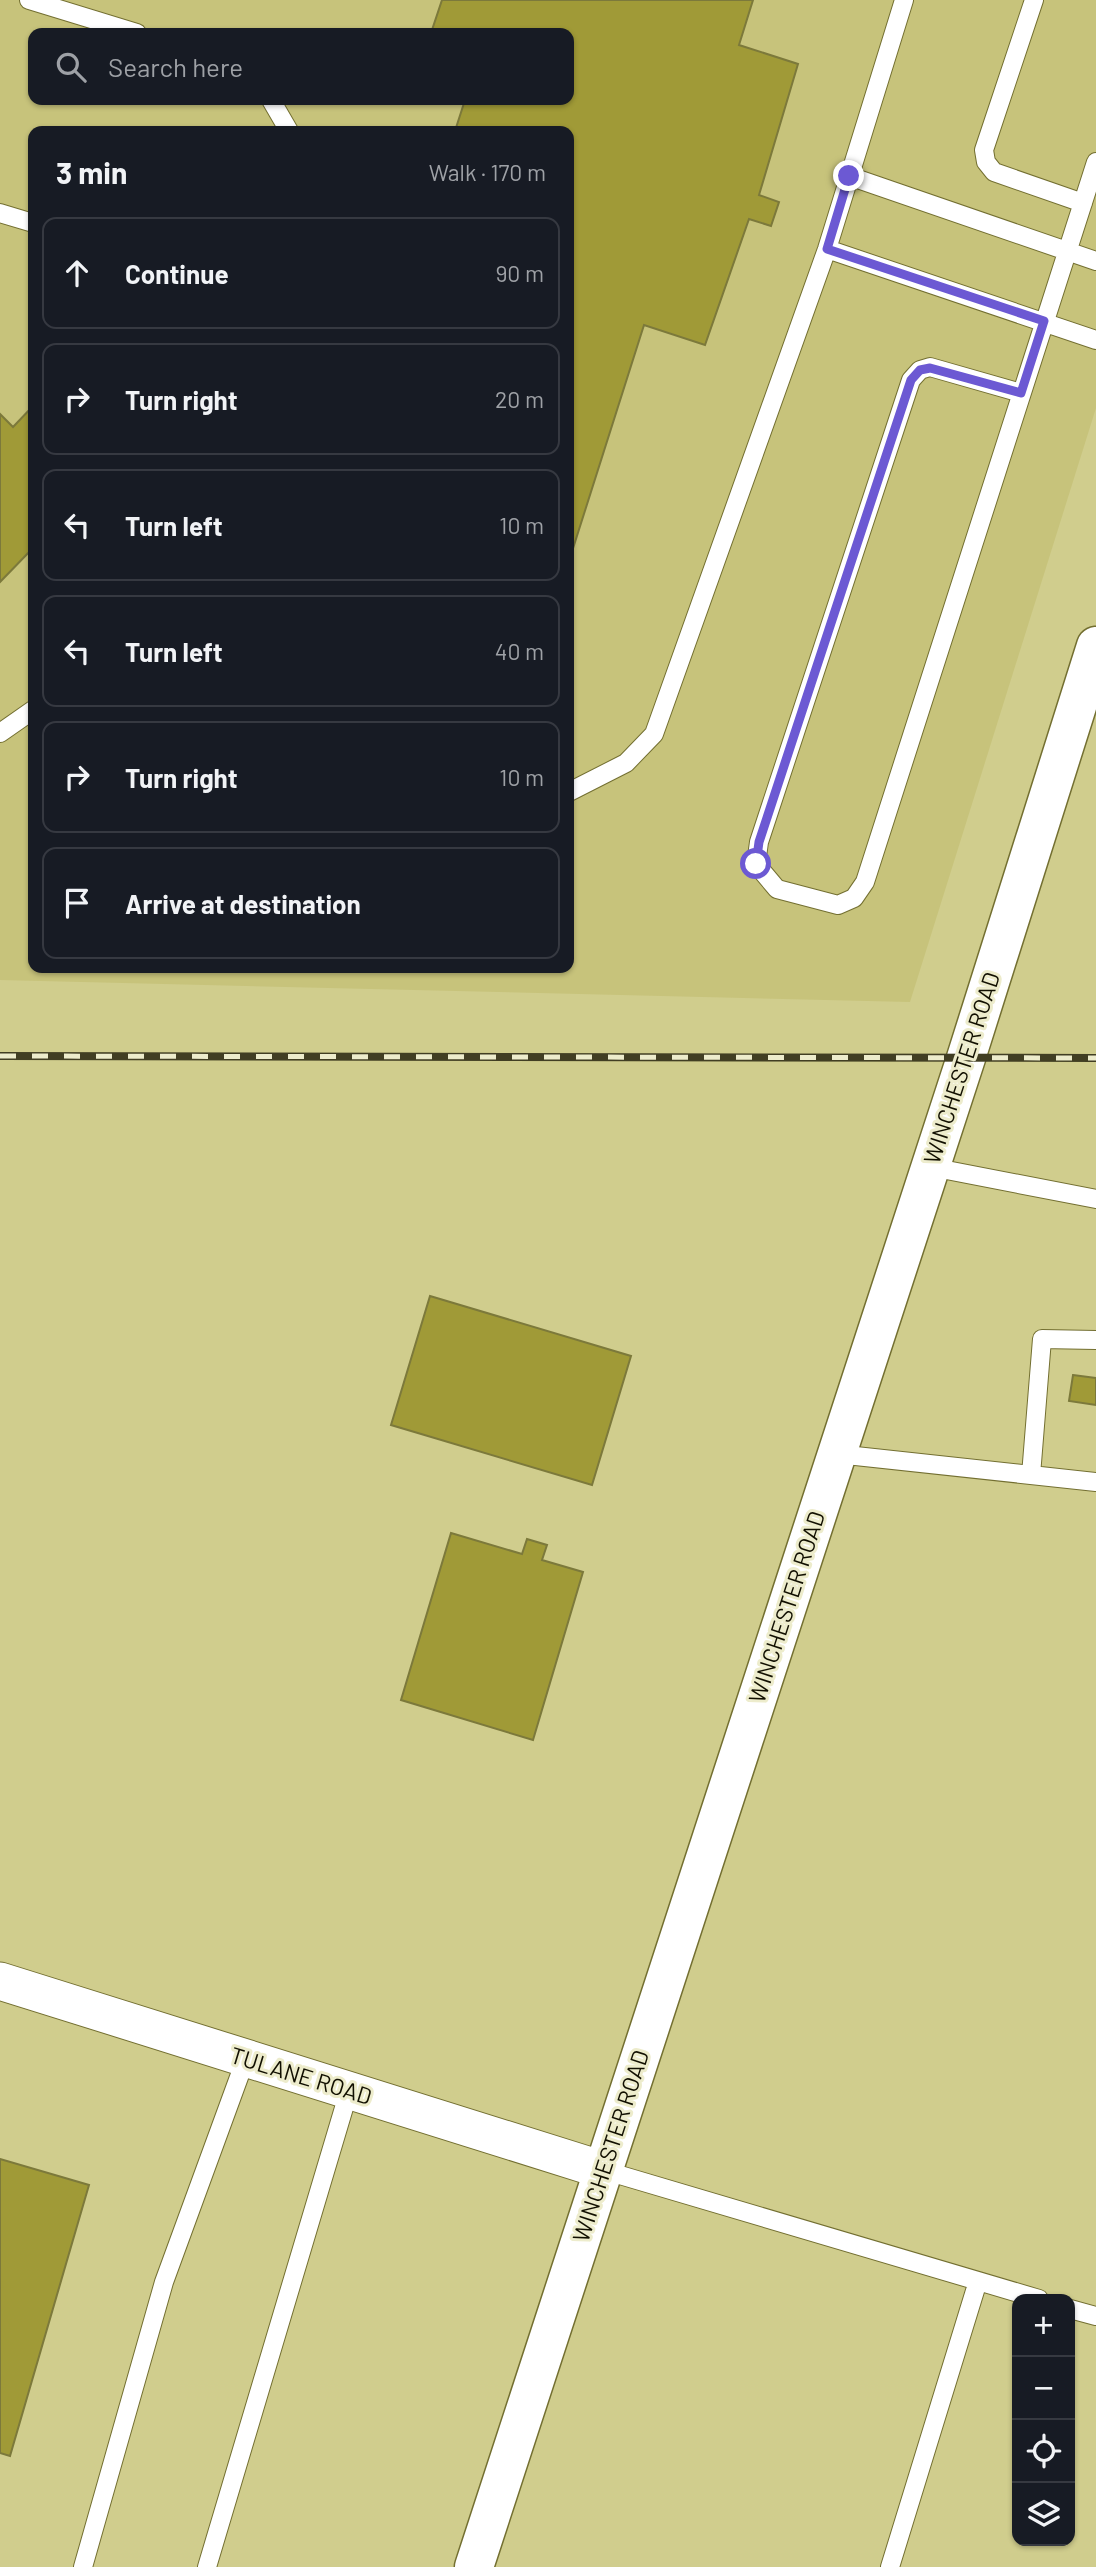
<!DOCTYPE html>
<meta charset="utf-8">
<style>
:root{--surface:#171b24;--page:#20242c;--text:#f1f3f6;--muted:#9ea1a6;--line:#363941}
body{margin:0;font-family:Barlow,sans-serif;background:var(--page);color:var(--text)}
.controls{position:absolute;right:21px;bottom:21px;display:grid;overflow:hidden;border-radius:14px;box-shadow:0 2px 5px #0004}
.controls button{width:63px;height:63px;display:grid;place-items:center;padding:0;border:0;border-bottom:2px solid var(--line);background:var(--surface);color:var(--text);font:35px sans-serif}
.stop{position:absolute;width:21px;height:21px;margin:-16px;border:5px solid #6c59d3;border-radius:50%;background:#fff}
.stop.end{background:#6c59d3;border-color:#fff;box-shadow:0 2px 7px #0008}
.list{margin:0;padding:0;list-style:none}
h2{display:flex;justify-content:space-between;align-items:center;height:91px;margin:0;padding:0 28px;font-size:30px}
h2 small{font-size:23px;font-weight:400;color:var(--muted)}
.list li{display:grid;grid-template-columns:46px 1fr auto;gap:21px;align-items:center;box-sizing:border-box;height:112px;margin:0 14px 14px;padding:0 14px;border:2px solid var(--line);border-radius:14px}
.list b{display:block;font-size:26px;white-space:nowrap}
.list em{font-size:23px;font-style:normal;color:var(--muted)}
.icon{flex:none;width:38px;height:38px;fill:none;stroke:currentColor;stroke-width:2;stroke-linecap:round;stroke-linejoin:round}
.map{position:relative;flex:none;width:1096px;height:2567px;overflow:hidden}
.search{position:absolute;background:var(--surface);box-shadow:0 2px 5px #0004;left:28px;top:28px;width:546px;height:77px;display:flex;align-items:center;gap:18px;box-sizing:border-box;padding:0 24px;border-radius:14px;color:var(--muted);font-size:26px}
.panel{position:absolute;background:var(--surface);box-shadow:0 2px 5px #0004;left:28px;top:126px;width:546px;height:847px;border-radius:14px}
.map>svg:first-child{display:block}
</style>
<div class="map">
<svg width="1096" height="2567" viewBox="0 0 1096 2567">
<rect width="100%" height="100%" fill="#d0cd8d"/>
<path fill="#c7c37b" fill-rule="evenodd" d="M0 0H1096V408L910 1002 0 980ZM33 33H569V100H33ZM33 131H569V968H33Z"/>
<path fill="#a09a37" stroke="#7c793b" stroke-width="2" d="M442 0H753L739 45 798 64 759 195 779 202 771 226 749 219 705 345 644 325 569 561V131H455L465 100H569V33H431Z
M33 406V548L0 582V414L13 427Z
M430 1296 631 1356 592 1485 391 1425Z
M1073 1375 1096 1378V1405L1069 1401Z
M451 1533 522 1554 527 1539 547 1545 542 1560 583 1572 533 1740 401 1700Z
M0 2159 89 2185 10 2456 0 2453Z"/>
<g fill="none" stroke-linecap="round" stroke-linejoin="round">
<g stroke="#736f31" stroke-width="20">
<path id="lane" d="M29 0 137 33
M1034 0 984 150 986 162 994 172 1083 203
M271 100 289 131
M849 176 1096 261
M0 213 33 223
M827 249 1096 340
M1021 393 930 367 920 370 911 380 759 842 756 864 777 889 838 905 854 898 865 882 1096 162
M0 733 33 710
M569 792 626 763 654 734 827 249 904 0
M931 1167 1096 1199
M837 1454 1096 1482
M1031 1475 1042 1339 1096 1340
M603 2170 1039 2299
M1070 2309 1096 2316
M83 2567 164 2282 246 2058
M207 2567 349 2091
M890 2567 978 2281"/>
</g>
<g stroke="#736f31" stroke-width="39">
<path id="street" d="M0 1981 603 2170"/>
</g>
<g stroke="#736f31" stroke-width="41">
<path id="primary" d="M474 2567 966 1058 1096 646"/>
</g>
<use href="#lane" stroke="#fff" stroke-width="18"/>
<use href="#street" stroke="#fff" stroke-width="37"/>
<use href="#primary" stroke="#fff" stroke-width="38"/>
<g stroke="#413e23" stroke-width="8">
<path id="rail" d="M0 1056 1096 1058"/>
</g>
<use href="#rail" stroke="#edeccc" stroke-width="5" stroke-dasharray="16" stroke-linecap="butt"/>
</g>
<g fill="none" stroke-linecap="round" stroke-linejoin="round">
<path stroke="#6c59d3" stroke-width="9" d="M756 864 759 842 911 380 920 370 930 368 1021 393 1044 321 827 249 849 176"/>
</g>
<g text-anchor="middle" stroke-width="6" stroke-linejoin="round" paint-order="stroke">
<g font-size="23" fill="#110f00" stroke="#edeccc">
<text transform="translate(962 1068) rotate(-72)" y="8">WINCHESTER ROAD</text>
<text transform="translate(787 1607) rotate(-72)" y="8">WINCHESTER ROAD</text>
<text transform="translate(301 2076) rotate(17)" y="8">TULANE ROAD</text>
<text transform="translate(611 2146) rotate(-72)" y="8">WINCHESTER ROAD</text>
</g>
</g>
</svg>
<div class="controls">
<button>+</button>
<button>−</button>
<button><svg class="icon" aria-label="locate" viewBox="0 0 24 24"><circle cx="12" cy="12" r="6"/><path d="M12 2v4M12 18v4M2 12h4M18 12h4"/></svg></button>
<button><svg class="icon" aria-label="layers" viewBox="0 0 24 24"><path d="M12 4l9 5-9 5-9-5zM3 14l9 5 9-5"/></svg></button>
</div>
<div class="stop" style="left:756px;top:864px"></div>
<div class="stop end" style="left:849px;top:176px"></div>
<div class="search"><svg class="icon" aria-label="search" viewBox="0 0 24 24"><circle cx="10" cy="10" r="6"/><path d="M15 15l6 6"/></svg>Search here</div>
<section class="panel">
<h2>3 min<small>Walk · 170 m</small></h2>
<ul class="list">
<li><svg class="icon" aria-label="ahead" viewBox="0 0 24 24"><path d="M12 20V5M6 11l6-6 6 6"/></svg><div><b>Continue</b></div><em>90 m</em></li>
<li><svg class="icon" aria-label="right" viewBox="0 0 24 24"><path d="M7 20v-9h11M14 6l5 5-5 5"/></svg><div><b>Turn right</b></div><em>20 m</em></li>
<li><svg class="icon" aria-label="left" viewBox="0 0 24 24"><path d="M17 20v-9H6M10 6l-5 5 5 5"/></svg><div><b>Turn left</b></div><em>10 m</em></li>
<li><svg class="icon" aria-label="left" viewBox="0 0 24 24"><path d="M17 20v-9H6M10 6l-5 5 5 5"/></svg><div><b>Turn left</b></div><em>40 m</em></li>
<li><svg class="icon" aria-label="right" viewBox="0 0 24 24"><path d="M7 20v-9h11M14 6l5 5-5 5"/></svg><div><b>Turn right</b></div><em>10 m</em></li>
<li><svg class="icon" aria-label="arrive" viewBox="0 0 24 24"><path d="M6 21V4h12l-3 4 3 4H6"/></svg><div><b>Arrive at destination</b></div></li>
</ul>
</section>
</div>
